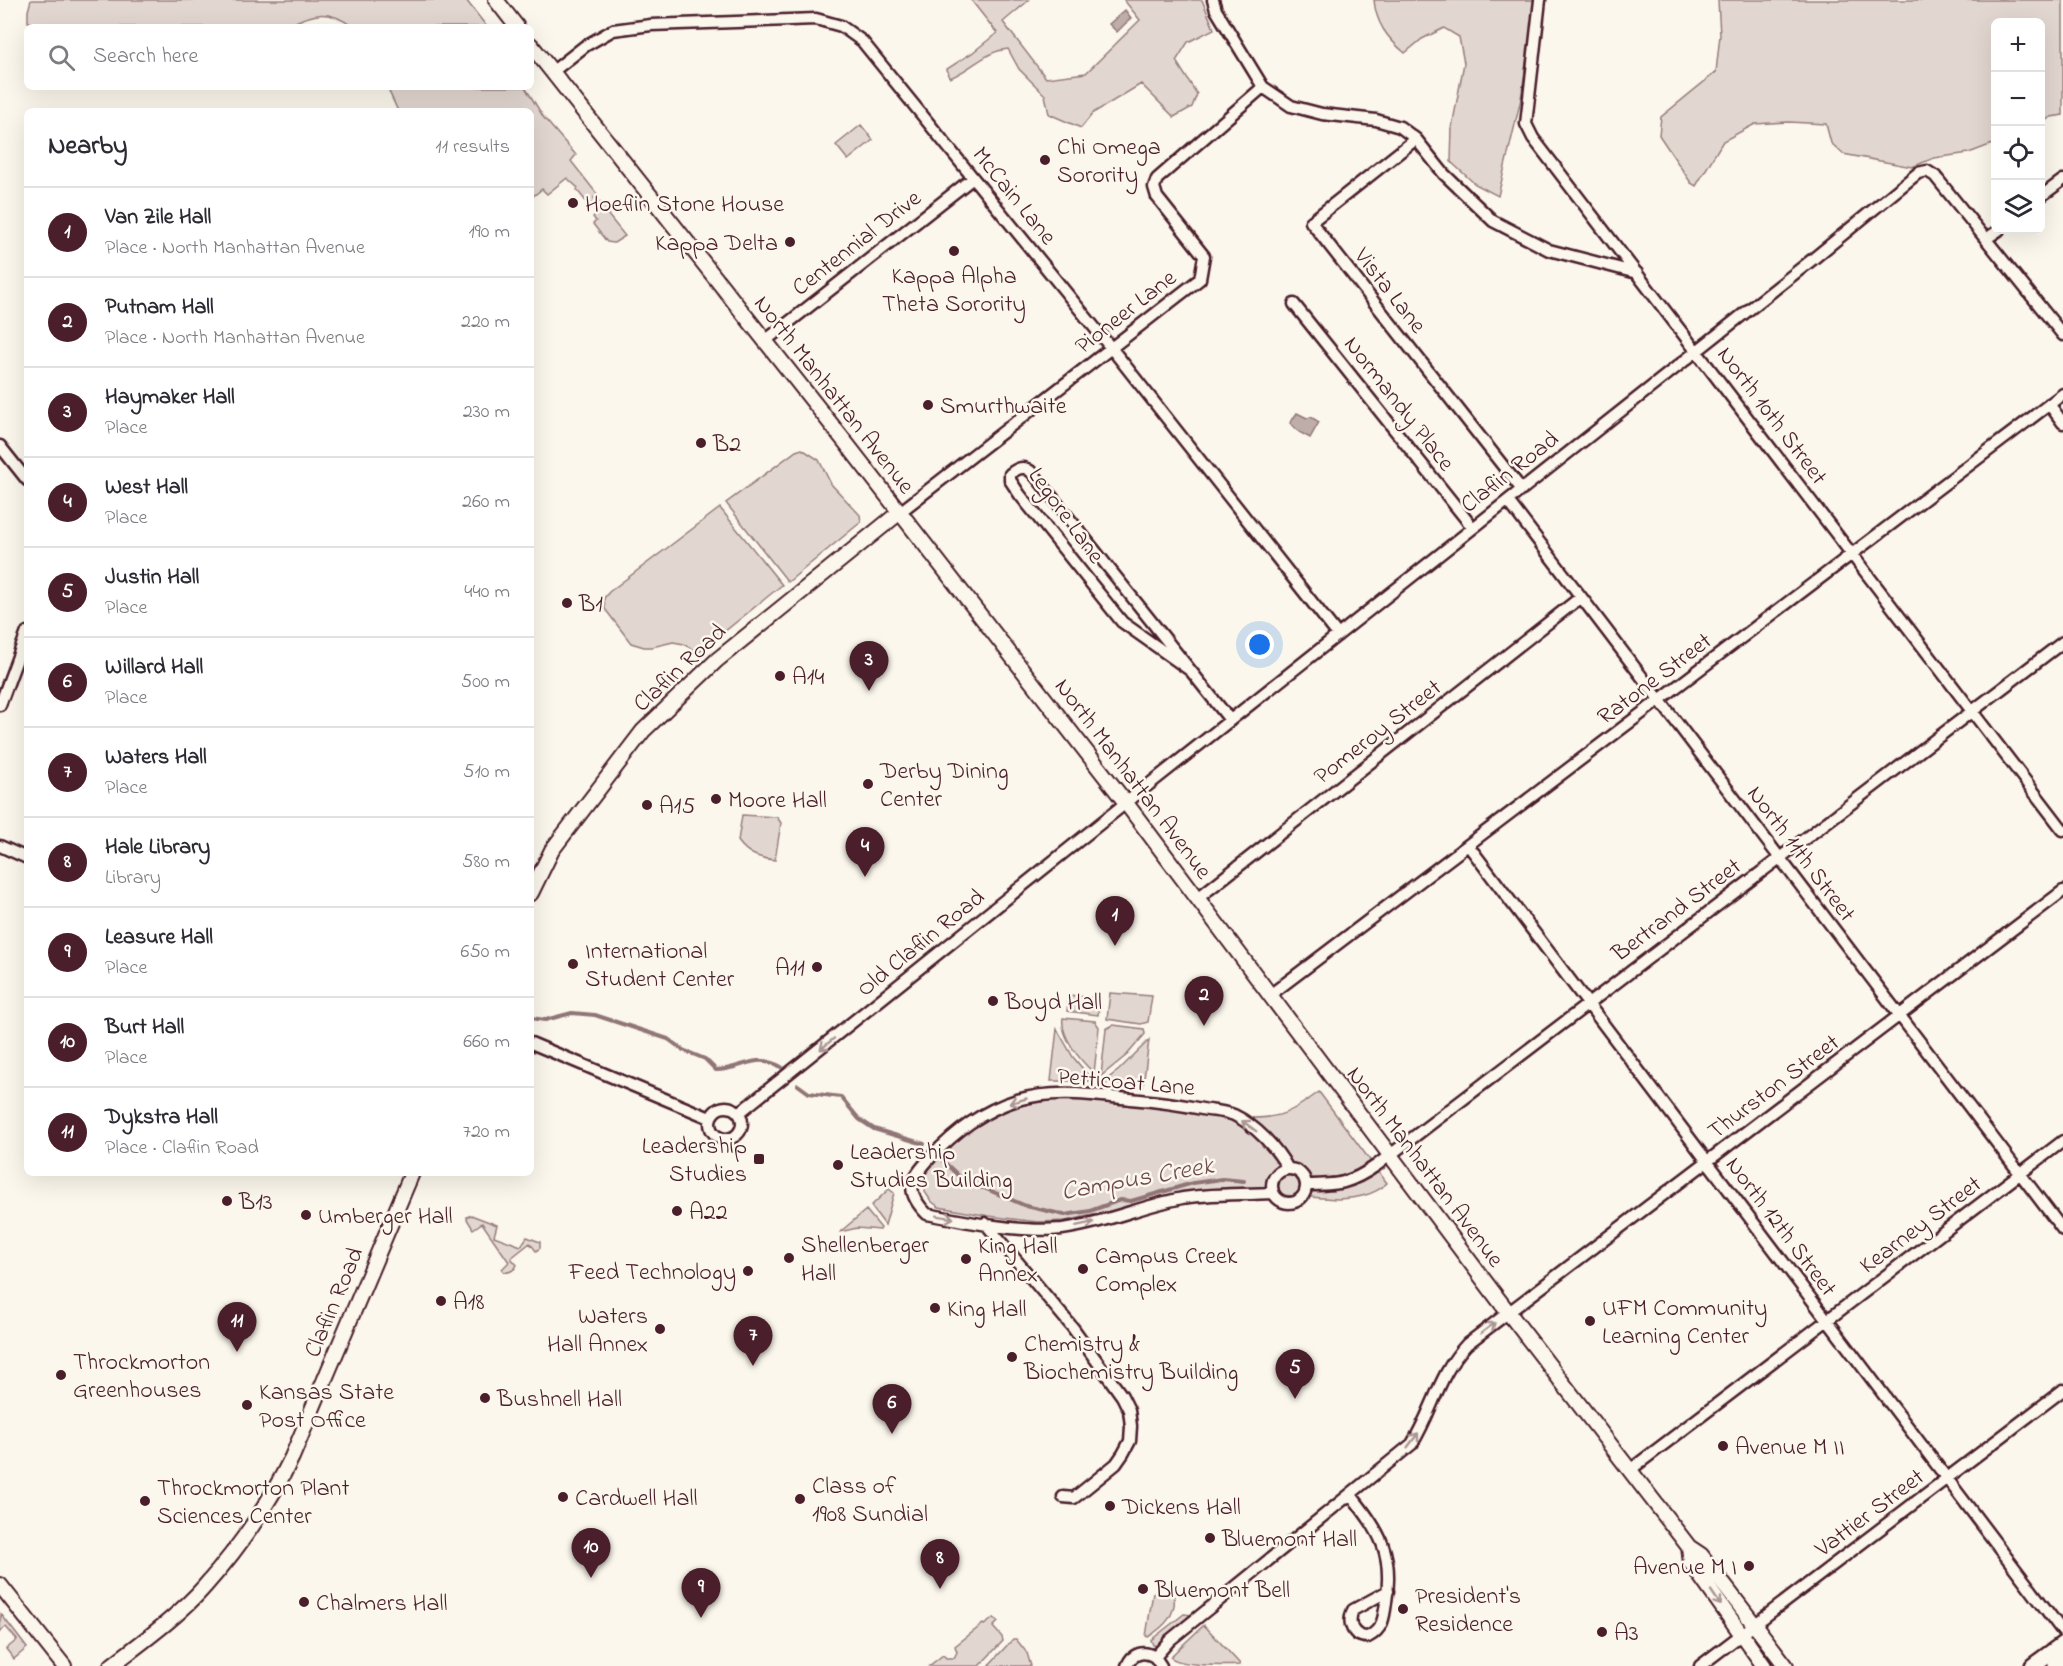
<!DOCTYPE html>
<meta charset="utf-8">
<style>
:root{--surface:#fff;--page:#f7f7f7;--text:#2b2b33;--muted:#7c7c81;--line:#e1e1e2;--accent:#4a1f2b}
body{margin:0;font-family:"Indie Flower",sans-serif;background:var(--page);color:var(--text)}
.controls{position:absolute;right:18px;top:18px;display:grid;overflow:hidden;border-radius:9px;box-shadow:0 6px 24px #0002}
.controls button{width:54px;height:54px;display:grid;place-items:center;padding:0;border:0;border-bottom:2px solid var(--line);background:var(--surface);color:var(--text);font:30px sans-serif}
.you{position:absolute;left:1260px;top:645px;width:21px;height:21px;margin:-15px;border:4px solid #fff;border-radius:50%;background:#1a73e8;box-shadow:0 0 0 9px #1a73e833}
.badge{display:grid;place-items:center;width:39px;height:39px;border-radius:50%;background:var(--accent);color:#fff;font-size:20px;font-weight:700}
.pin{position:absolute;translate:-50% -50px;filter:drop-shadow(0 2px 3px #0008)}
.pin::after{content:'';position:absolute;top:32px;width:21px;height:18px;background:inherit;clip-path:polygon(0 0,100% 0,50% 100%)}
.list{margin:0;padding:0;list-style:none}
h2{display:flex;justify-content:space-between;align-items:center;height:78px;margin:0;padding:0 24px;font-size:26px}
h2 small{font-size:20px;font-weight:400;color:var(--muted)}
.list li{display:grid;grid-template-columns:39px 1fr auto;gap:18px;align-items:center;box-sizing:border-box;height:90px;padding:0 24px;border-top:2px solid var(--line)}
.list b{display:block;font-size:22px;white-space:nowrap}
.list p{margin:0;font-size:20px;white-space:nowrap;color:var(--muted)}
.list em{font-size:20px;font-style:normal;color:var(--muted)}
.icon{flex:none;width:33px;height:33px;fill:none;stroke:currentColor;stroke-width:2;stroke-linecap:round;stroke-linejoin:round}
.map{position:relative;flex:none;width:2063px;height:1666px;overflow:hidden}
.search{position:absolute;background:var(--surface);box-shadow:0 6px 24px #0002;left:24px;top:24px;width:510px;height:66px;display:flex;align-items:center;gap:15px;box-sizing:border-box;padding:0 21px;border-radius:9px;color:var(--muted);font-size:22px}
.panel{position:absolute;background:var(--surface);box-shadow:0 6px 24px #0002;left:24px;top:108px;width:510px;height:1068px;border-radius:9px}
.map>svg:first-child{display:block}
</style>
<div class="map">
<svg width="2063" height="1666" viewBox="0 0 2063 1666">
<rect width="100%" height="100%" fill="#fbf7ec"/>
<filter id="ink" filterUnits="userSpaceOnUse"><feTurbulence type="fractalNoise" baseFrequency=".0167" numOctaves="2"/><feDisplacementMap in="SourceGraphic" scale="12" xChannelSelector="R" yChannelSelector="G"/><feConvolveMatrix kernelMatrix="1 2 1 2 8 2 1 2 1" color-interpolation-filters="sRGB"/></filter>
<g filter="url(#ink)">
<path fill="#e2d7d0" stroke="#967b7e" stroke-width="1.5" d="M31 0H466L487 27H353C326 6 312 15 284 27H54L28 22V11Z
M971 0H1029L1003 22 1046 78 1086 73 1140 20 1124 0H1202L1214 29 1188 42 1176 61 1197 94 1192 107 1174 117 1141 84 1093 113 1081 128 1049 114 1045 95 1019 69 1008 49C985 51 971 70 950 78L947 69 972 53 997 33Z
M1374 0H1535L1521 99 1498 196 1475 184 1451 162 1452 127 1464 63 1459 37 1444 28 1422 39 1405 53C1387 38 1376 23 1374 0Z
M1718 0H2063V115L2051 117 2041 123 2040 22H1996L1995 143 1969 153 1934 158 1912 167 1843 154 1831 143 1826 124 1789 122 1755 124 1723 141 1696 186 1691 183 1659 135 1661 117 1716 72 1720 35Z
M387 87H525L544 118 576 155 571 161 597 194 594 198 612 211 608 215 625 236 614 243 607 242 593 224 596 221 593 217 596 214 594 212 596 210 590 203 588 204 577 190 578 188 567 178 547 194 542 189 531 198V111H398Z
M861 125 873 140 848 160 836 145Z
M802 449 819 460 831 484 860 515 861 522 788 582 726 503 796 451Z
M720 508 782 585 698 653 684 644 673 642 652 647H644L631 643 605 609 604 598 609 592Z
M742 815 777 817 781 823 775 860C759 858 748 855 738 841Z
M1110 993 1152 996 1148 1022 1141 1024 1107 1019Z
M1069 995 1100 999 1098 1015 1067 1011Z
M1063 1018 1095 1021 1099 1027 1094 1073C1081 1061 1060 1037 1063 1018Z
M1113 1025 1144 1029 1145 1034 1127 1055 1101 1076 1106 1029Z
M1057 1029 1073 1057 1093 1081H1051Z
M1149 1040 1143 1087 1102 1083 1119 1070Z
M1319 1092 1387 1183C1374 1196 1355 1198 1337 1199L1209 1190 1065 1221 1038 1222 989 1216 939 1207 931 1201 925 1192V1174C960 1120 1016 1100 1077 1099L1246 1118C1280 1119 1292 1112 1319 1092Z
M889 1189 894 1193 885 1225 871 1206Z
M866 1210 881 1228 880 1230 857 1228 840 1232Z
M471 1215 497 1225 494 1236 521 1246 527 1237 540 1242V1248L536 1251 530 1243 511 1258 517 1265C515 1270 509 1273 504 1272L502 1269 509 1262 482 1223 473 1229 467 1219V1217Z
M1153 1593H1174C1177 1615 1165 1626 1148 1637L1146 1636Z
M1 1614 27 1648 14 1659 6 1649 17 1640 6 1627 0 1631Z
M1184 1614 1192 1615 1168 1635 1160 1646 1153 1645 1151 1640Z
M994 1618 998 1622 993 1627 1002 1637 1003 1641 979 1666H929L943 1655 946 1658H954L957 1652 955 1646 983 1624 984 1625Z
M1204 1625 1240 1664 1239 1665C1224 1666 1180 1666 1170 1657Z
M1013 1639H1016L1027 1653 1031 1666H988Z"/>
<path fill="#bfadaa" stroke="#907477" stroke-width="1.5" d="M1125 10 1131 18 1117 32 1109 24Z
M1297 413 1307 418 1311 417 1319 422 1310 438 1299 432 1290 423Z"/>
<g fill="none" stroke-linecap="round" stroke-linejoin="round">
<path stroke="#907477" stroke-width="4" d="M531 1018 545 1020 572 1013 595 1015 668 1039 683 1050 705 1059 716 1070C743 1070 757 1050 784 1069
M798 1085 809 1093 841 1097 859 1119 874 1129 924 1144
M943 1161 963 1180 975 1187 984 1188 1026 1206 1065 1215 1090 1211 1120 1200 1131 1201 1193 1183 1222 1179 1244 1181"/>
<g stroke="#4a1f2b" stroke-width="15">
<path id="minor" d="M1213 0 1216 10 1263 87 1291 106 1322 114 1376 120 1400 127 1416 139 1444 174 1493 221 1549 250 1637 273
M1540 0 1526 124 1533 138 2063 830
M552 72 585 46 613 30 651 25 816 19 841 26 862 41 1120 359 1338 635
M1416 139 1311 222 1522 490
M2040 197 2063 180
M1986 239 1999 230
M1294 304 1473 528
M765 341 973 178
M2049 404 2063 423
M0 446 27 480
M1508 501 2063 1230
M900 512 1200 279 1204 256 1157 197 1154 187 1157 179 1263 87
M1191 671 1122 622 1020 495 1010 480V474C1022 464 1028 467 1037 478L1230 720
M0 705 27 632
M1468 845 2063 1632
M0 846 27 858
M1198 898 1581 597
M1270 995 2063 394
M531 1043 710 1118
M710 1123a16 16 0 1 1 32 0a16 16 0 1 1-32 0Z
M739 1113 1137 794 1813 259 1918 173 1927 171 1935 176 2063 335
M1272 1186a17 17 0 1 1 34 0a17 17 0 1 1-34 0Z
M1306 1185C1338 1185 1350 1184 1377 1165L2063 642
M1273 1193C1242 1195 1208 1193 1178 1199 1139 1207 1102 1224 1062 1229 1022 1233 967 1222 927 1214 903 1190 911 1179 931 1157 956 1131 982 1111 1017 1100 1055 1089 1092 1095 1130 1099 1154 1101 1178 1104 1202 1109 1212 1111 1225 1111 1234 1115 1255 1125 1277 1148 1288 1169
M985 1223 1073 1328 1122 1396 1129 1410 1131 1426 1130 1441 1123 1454 1116 1464 1074 1498 1063 1497
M1630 1470 2063 1141
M1351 1495C1380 1532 1394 1553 1386 1602 1384 1618 1383 1629 1368 1637 1352 1637 1347 1623 1353 1610L1388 1591
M1155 1657 1170 1640 1412 1444C1434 1408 1438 1375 1467 1344L2063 891
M1127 1666C1132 1653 1144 1650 1155 1657L1161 1666
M1700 1666 2063 1390"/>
</g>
<g stroke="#4a1f2b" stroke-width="18">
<path id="tertiary" d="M496 0 517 27
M531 45 846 443 1126 803 1498 1299 1689 1547 1701 1555 1786 1666
M531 893 552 850 643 731 717 660 900 512
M1689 1547 1691 1563 1764 1666
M0 1585 64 1666
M111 1666C142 1642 180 1615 205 1586 240 1547 269 1504 292 1457L412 1173"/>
</g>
<g stroke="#4a1f2b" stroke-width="20">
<path id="secondary" d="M2033 1666 2063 1644
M2056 1666 2063 1660"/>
</g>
<use href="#minor" stroke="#fbf7ec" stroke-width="10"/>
<use href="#tertiary" stroke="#fbf7ec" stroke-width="14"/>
<use href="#secondary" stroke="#fbf7ec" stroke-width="15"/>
</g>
<defs><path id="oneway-shaft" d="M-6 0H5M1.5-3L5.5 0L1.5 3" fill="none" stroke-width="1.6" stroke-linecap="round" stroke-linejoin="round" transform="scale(1.5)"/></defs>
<g stroke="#ab9695">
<use href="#oneway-shaft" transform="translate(827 1044) rotate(141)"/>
<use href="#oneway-shaft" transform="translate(1018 1101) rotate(164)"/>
<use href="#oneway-shaft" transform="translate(1249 1126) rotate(-144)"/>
<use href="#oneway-shaft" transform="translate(945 1217) rotate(9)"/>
<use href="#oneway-shaft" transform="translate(1085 1224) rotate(-12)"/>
<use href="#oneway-shaft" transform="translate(1488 1328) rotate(-37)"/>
<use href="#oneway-shaft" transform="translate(1413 1440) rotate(-53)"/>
<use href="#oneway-shaft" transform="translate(1716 1598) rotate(56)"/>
</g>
</g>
<g fill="#4a1f2b" stroke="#fbf7ec" stroke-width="2">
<circle cx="1045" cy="160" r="6"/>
<circle cx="573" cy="203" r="6"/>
<circle cx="790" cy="242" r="6"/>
<circle cx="954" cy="251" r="6"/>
<circle cx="928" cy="405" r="6"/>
<circle cx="701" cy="443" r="6"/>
<circle cx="567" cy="603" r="6"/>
<circle cx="780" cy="676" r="6"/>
<circle cx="868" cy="784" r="6"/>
<circle cx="716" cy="799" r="6"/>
<circle cx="647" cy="805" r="6"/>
<circle cx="573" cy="964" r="6"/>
<circle cx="817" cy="967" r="6"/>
<circle cx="993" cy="1001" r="6"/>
<rect x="753" y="1153" width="12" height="12" rx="3"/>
<circle cx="838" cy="1165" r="6"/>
<circle cx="227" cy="1201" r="6"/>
<circle cx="677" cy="1211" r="6"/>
<circle cx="306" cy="1215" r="6"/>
<circle cx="789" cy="1258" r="6"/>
<circle cx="966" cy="1259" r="6"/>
<circle cx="1083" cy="1269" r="6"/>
<circle cx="748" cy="1271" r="6"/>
<circle cx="441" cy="1301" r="6"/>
<circle cx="935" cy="1308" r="6"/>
<circle cx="1590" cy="1321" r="6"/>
<circle cx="660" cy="1329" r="6"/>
<circle cx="1012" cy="1357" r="6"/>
<circle cx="61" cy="1375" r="6"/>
<circle cx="485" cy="1398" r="6"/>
<circle cx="247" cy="1405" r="6"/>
<circle cx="1723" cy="1446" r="6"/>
<circle cx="563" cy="1497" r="6"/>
<circle cx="800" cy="1499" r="6"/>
<circle cx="145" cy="1501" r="6"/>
<circle cx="1110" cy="1506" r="6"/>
<circle cx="1210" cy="1538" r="6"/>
<circle cx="1749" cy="1566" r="6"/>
<circle cx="1143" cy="1589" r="6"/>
<circle cx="304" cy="1602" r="6"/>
<circle cx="1403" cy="1609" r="6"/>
<circle cx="1602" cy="1632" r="6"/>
</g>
<g text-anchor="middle" stroke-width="5" stroke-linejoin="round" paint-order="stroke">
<g font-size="24" fill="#4a1f2b" stroke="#fbf7ec" text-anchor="start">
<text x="1057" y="154">Chi Omega<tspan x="1057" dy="28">Sorority</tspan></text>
<text x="585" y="211">Hoeflin Stone House</text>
<text x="778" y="250" text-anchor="end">Kappa Delta</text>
<text x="954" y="283" text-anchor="middle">Kappa Alpha<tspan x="954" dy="28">Theta Sorority</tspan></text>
<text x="940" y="413">Smurthwaite</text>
<text x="713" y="451">B2</text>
<text x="579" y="611">B1</text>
<text x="792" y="684">A14</text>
<text x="880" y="778">Derby Dining<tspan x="880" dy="28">Center</tspan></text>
<text x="728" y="807">Moore Hall</text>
<text x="659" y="813">A15</text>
<text x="585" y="958">International<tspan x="585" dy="28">Student Center</tspan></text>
<text x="805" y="975" text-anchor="end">A11</text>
<text x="1005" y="1009">Boyd Hall</text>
<text x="747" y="1153" text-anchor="end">Leadership<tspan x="747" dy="28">Studies</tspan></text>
<text x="850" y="1159">Leadership<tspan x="850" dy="28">Studies Building</tspan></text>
<text x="239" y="1209">B13</text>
<text x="689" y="1219">A22</text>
<text x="318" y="1223">Umberger Hall</text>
<text x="801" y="1252">Shellenberger<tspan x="801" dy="28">Hall</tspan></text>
<text x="978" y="1253">King Hall<tspan x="978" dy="28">Annex</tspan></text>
<text x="1095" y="1263">Campus Creek<tspan x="1095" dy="28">Complex</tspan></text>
<text x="736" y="1279" text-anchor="end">Feed Technology</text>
<text x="453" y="1309">A18</text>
<text x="1602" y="1315">UFM Community<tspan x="1602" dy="28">Learning Center</tspan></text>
<text x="947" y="1316">King Hall</text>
<text x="648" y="1323" text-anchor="end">Waters<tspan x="648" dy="28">Hall Annex</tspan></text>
<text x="1024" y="1351">Chemistry &amp;<tspan x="1024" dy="28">Biochemistry Building</tspan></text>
<text x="73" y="1369">Throckmorton<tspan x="73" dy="28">Greenhouses</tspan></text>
<text x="259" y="1399">Kansas State<tspan x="259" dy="28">Post Office</tspan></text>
<text x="497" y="1406">Bushnell Hall</text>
<text x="1735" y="1454">Avenue M II</text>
<text x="812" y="1493">Class of<tspan x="812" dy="28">1908 Sundial</tspan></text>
<text x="157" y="1495">Throckmorton Plant<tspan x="157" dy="28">Sciences Center</tspan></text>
<text x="575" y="1505">Cardwell Hall</text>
<text x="1122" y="1514">Dickens Hall</text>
<text x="1222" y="1546">Bluemont Hall</text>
<text x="1737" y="1574" text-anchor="end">Avenue M I</text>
<text x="1155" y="1597">Bluemont Bell</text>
<text x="1415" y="1603">President's<tspan x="1415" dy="28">Residence</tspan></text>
<text x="316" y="1610">Chalmers Hall</text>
<text x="1614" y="1640">A3</text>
</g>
<g font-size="24" fill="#4a1f2b" stroke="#fbf7ec">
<text transform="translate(1015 195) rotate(51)" y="8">McCain Lane</text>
<text transform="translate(856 242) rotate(-38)" y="8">Centennial Drive</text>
<text transform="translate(1391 290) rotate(52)" y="8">Vista Lane</text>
<text transform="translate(1125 311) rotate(-38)" y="8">Pioneer Lane</text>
<text transform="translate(835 394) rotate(52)" y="8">North Manhattan Avenue</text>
<text transform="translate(1400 403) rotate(52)" y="8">Normandy Place</text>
<text transform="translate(1773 415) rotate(53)" y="8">North 10th Street</text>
<text transform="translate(1509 471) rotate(-38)" y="8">Claflin Road</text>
<text transform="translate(1067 515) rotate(54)" y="8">Legore Lane</text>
<text transform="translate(679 667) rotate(-43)" y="8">Claflin Road</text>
<text transform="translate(1654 678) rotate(-37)" y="8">Ratone Street</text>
<text transform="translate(1377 731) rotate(-38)" y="8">Pomeroy Street</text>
<text transform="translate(1134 778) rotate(53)" y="8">North Manhattan Avenue</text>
<text transform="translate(1802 853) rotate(53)" y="8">North 11th Street</text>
<text transform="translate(1676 909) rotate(-37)" y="8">Bertrand Street</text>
<text transform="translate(920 942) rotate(-39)" y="8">Old Claflin Road</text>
<text transform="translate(1126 1081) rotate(5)" y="8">Petticoat Lane</text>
<text transform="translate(1773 1086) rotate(-37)" y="8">Thurston Street</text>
<text transform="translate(1426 1166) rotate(53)" y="8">North Manhattan Avenue</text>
<text transform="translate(1920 1224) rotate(-37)" y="8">Kearney Street</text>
<text transform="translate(1782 1226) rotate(53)" y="8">North 12th Street</text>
<text transform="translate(333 1302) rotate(-67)" y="8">Claflin Road</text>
<text transform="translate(1869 1512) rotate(-37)" y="8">Vattier Street</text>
</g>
<g font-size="26" font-style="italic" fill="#6d4a51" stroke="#fbf7ec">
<text transform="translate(1137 1177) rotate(-10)" y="9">Campus Creek</text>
</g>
</g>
</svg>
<div class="controls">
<button>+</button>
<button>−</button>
<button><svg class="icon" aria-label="locate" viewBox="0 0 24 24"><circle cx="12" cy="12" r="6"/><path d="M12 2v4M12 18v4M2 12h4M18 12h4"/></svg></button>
<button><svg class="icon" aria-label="layers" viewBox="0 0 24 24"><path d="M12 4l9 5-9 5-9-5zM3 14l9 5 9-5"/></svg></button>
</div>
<div class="you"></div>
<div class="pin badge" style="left:1115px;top:946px">1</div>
<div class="pin badge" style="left:1204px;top:1026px">2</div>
<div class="pin badge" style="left:869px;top:691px">3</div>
<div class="pin badge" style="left:865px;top:877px">4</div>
<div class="pin badge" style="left:1295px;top:1399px">5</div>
<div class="pin badge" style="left:892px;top:1434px">6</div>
<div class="pin badge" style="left:753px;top:1366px">7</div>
<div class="pin badge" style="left:940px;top:1589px">8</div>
<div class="pin badge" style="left:701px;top:1618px">9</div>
<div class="pin badge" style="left:591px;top:1578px">10</div>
<div class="pin badge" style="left:237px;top:1352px">11</div>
<div class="search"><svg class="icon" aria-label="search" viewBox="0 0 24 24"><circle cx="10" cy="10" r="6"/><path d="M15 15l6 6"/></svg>Search here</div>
<section class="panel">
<h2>Nearby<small>11 results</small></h2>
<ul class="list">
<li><span class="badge">1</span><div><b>Van Zile Hall</b><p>Place · North Manhattan Avenue</p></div><em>190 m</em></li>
<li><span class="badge">2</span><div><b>Putnam Hall</b><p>Place · North Manhattan Avenue</p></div><em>220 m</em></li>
<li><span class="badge">3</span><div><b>Haymaker Hall</b><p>Place</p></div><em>230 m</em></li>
<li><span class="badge">4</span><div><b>West Hall</b><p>Place</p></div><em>260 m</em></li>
<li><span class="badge">5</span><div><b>Justin Hall</b><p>Place</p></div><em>440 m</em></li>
<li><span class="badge">6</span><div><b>Willard Hall</b><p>Place</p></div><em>500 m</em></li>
<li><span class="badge">7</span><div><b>Waters Hall</b><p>Place</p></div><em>510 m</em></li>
<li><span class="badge">8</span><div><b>Hale Library</b><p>Library</p></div><em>580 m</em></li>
<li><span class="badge">9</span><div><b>Leasure Hall</b><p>Place</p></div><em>650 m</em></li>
<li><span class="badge">10</span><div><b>Burt Hall</b><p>Place</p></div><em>660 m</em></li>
<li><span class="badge">11</span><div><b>Dykstra Hall</b><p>Place · Claflin Road</p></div><em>720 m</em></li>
</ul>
</section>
</div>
